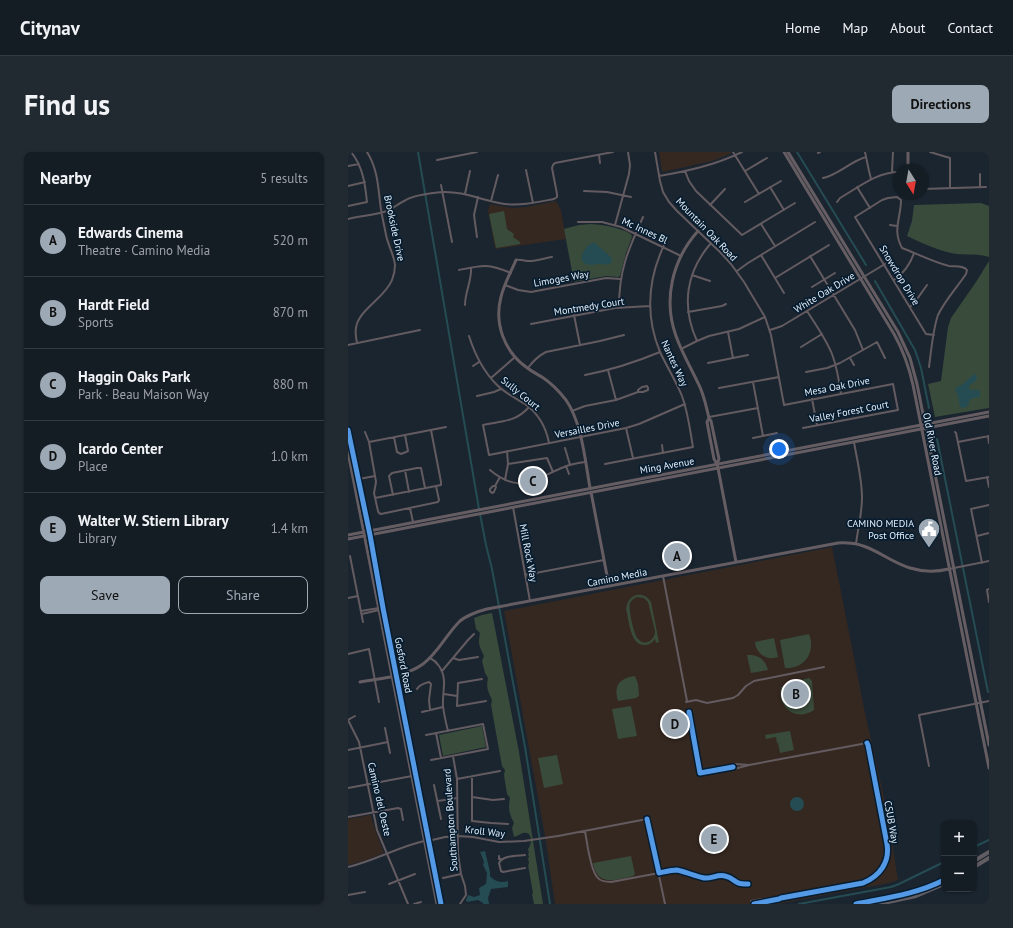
<!DOCTYPE html>
<meta charset="utf-8">
<style>
:root{--surface:#141c24;--page:#212931;--text:#f1f3f6;--muted:#9da1a6;--line:#333a41;--accent:#9daab6}
body{margin:0;font-family:"PT Sans",sans-serif;background:var(--page);color:var(--text)}
.controls{position:absolute;right:12px;bottom:12px;display:grid;overflow:hidden;border-radius:8px;box-shadow:0 1px 3px #0004}
.controls button{width:36px;height:36px;display:grid;place-items:center;padding:0;border:0;border-bottom:1px solid var(--line);background:var(--surface);color:var(--text);font:20px sans-serif}
.compass{position:absolute;left:545px;top:12px;width:36px;height:36px;border-radius:50%;background:var(--surface);box-shadow:0 1px 3px #0004;rotate:169deg}
.you{position:absolute;left:431px;top:297px;width:14px;height:14px;margin:-10px;border:3px solid #fff;border-radius:50%;background:#1a73e8;box-shadow:0 0 0 6px #1a73e833}
.badge{display:grid;place-items:center;width:26px;height:26px;border-radius:50%;background:var(--accent);color:#111;font-size:13px;font-weight:700}
.pin{position:absolute;translate:-50% -50%;border:2px solid #fff;box-shadow:0 1px 4px #0006}
.list{margin:0;padding:0;list-style:none}
h2{display:flex;justify-content:space-between;align-items:center;height:52px;margin:0;padding:0 16px;font-size:17px}
h2 small{font-size:13px;font-weight:400;color:var(--muted)}
.list li{display:grid;grid-template-columns:26px 1fr auto;gap:12px;align-items:center;box-sizing:border-box;height:72px;padding:0 16px;border-top:1px solid var(--line)}
.list b{display:block;font-size:15px;white-space:nowrap}
.list p{margin:0;font-size:13px;white-space:nowrap;color:var(--muted)}
.list em{font-size:13px;font-style:normal;color:var(--muted)}
.actions{display:flex;gap:8px;padding:12px 16px}
.actions a{flex:1;padding:9px 0;border:1px solid var(--accent);border-radius:8px;text-align:center;font-size:14px;color:var(--accent)}
.actions .main{background:var(--accent);color:#111}
.map{position:relative;flex:none;width:641px;height:752px;overflow:hidden;border-radius:8px}
header{display:flex;align-items:center;gap:24px;box-sizing:border-box;height:56px;padding:0 20px;background:var(--surface);border-bottom:1px solid var(--line)}
header strong{font-size:19px}
nav{display:flex;gap:22px;margin-inline-start:auto;font-size:14px}
.intro{display:flex;align-items:center;justify-content:space-between;box-sizing:border-box;height:96px;padding:0 24px}
h1{margin:0;font-size:28px}
.button{padding:10px 18px;border-radius:8px;background:var(--accent);color:#111;font-size:14px;font-weight:700}
main{display:flex;gap:24px;padding:0 24px}
aside{flex:1;background:var(--surface);border-radius:8px;box-shadow:0 1px 3px #0004}
.map>svg:first-child{display:block}
</style>
<header>
<strong>Citynav</strong>
<nav><a>Home</a><a>Map</a><a>About</a><a>Contact</a></nav>
</header>
<div class="intro"><h1>Find us</h1><a class="button">Directions</a></div>
<main>
<aside>
<h2>Nearby<small>5 results</small></h2>
<ul class="list">
<li><span class="badge">A</span><div><b>Edwards Cinema</b><p>Theatre · Camino Media</p></div><em>520 m</em></li>
<li><span class="badge">B</span><div><b>Hardt Field</b><p>Sports</p></div><em>870 m</em></li>
<li><span class="badge">C</span><div><b>Haggin Oaks Park</b><p>Park · Beau Maison Way</p></div><em>880 m</em></li>
<li><span class="badge">D</span><div><b>Icardo Center</b><p>Place</p></div><em>1.0 km</em></li>
<li><span class="badge">E</span><div><b>Walter W. Stiern Library</b><p>Library</p></div><em>1.4 km</em></li>
</ul>
<div class="actions"><a class="main">Save</a><a>Share</a></div>
</aside>
<div class="map">
<svg width="641" height="752" viewBox="0 0 641 752">
<rect width="100%" height="100%" fill="#1a2530"/>
<path fill="#352821" d="M311 0H383V1L382 2 364 9 315 20 314 19Z
M208 49 213 58 218 87 147 97 140 59 142 52 158 55 165 56 178 55Z
M484 395 517 561 539 659 550 728 541 731 430 752H207L197 684 156 459Z
M22 663 23 664 29 683 36 701 18 708 0 713V667Z"/>
<path fill="#394b3b" fill-rule="evenodd" d="M633 51 641 54V105C630 101 615 104 603 101 590 98 571 90 559 84L564 69 566 53Z
M156 59 159 77 166 82 165 85 172 90V92L148 96 141 62Z
M243 72C257 73 270 75 283 82L284 85 278 101 272 124 270 125 258 124 226 130 216 77 231 73Z
M641 109V256L587 265 580 232 593 229 600 175 603 166 628 130Z
M288 443C295 442 299 444 303 450L311 490 308 491 307 487C304 491 301 493 297 493 282 494 281 467 278 457 279 450 282 445 288 443ZM289 445 296 446 300 450 307 479C307 488 297 495 290 487 286 484 280 456 282 451 284 448 286 446 289 445Z
M144 461 171 600 195 752H186L184 742 185 741 180 713 181 712 180 706 181 705 180 702 181 701 180 697C184 692 185 679 175 681 172 682 170 684 166 685L164 676 166 671C161 662 160 656 162 646L159 642 156 623 157 618 154 614 143 553 144 548C140 539 138 536 140 526L137 521 134 509 136 504C131 494 130 492 132 481L128 477 126 466 134 463Z
M461 482C468 500 457 517 437 516L432 488Z
M426 486 430 505C419 509 408 502 407 490Z
M399 503C410 502 417 507 420 518L403 521Z
M287 524 290 532 291 544 288 546 270 549C265 533 272 526 287 524Z
M461 526 464 529 466 558C448 570 429 556 433 535L453 528Z
M283 554 289 584 270 587 264 557Z
M134 574 138 595 95 604 91 583Z
M442 579 446 598 432 601 430 591 440 589 429 591 428 585 418 587 417 583Z
M209 603 215 632 196 636 190 606Z
M283 704 287 722 285 724C268 728 249 735 245 711Z"/>
<path fill="#254c53" d="M244 91H247L249 93 263 105 264 108 263 111C258 114 256 112 251 112 247 112 241 114 238 112 228 107 238 94 244 91Z
M626 222 628 223 629 227C627 231 622 231 621 235L622 238H631L632 241V244L630 245 622 247 620 254 616 256 612 255 610 243 607 238 609 235 614 233Z
M442 652a7 7 0 1 1 14 0a7 7 0 1 1-14 0Z
M137 699 142 720V724C147 730 153 731 160 729V735L143 737 140 746 141 752H135V751L130 748 119 750 118 748 120 743 126 745 132 743 131 736 138 732 139 721 135 713 136 710 133 702 132 700Z"/>
<g fill="none" stroke-linecap="round" stroke-linejoin="round">
<path stroke="#254c53" stroke-width="2" d="M70 0 131 357
M449 0 518 113
M527 129 567 198 573 216 581 256
M589 287 640 540
M132 362 138 393 144 417 177 595 202 752
M626 695 641 688
M451 752 543 735 551 732 596 710"/>
<path stroke="#645b60" stroke-width="2" d="M307 0 312 29 315 40 321 50 329 59 372 100 383 112 396 130 417 165 423 183 436 253 545 232 550 258 455 276
M385 0 411 42
M517 0 521 19 523 27
M582 0 602 6V36
M470 1 472 0
M251 3 252 11
M89 8 129 0
M0 14 11 12
M178 18 185 51
M337 19 341 29 348 39 394 83 447 51
M397 19 419 6
M544 20 545 0
M632 22V35
M311 24C340 19 367 13 394 0
M475 26C490 23 503 9 518 5
M93 33 104 90
M0 34 17 30
M422 35 436 58
M509 35 522 56
M575 37 638 35
M236 39 259 40 283 45
M117 42 122 19
M143 49 150 23
M397 50 433 29
M489 50 492 46C511 35 529 20 551 20
M362 53 377 37
M0 54 19 50C17 31 15 15 3 0
M0 67C13 64 27 63 39 59 46 56 51 51 58 48 66 43 84 41 94 40 116 39 135 49 157 52 173 54 190 50 206 47L209 45V42L204 16 205 13 207 11 265 0
M230 70H254L273 75 333 104
M413 72 427 94
M267 73 281 22 282 13 280 0
M542 73 549 74
M129 85 126 63 130 45
M413 103 436 141
M462 104 507 178 515 198
M168 108C173 107 177 109 181 109 189 109 197 106 204 105
M111 118C134 113 140 111 163 121
M389 119 400 111 467 70
M344 123 362 129
M427 126 481 93
M546 128C556 121 562 113 566 101
M157 133 170 138 183 140 258 126 273 127
M464 135 487 121
M117 153C117 140 124 128 123 116
M271 155C271 118 280 98 295 65
M562 155 567 150 579 133
M459 159C468 173 478 187 484 202 489 215 491 228 493 242
M340 160 374 154 378 152
M226 163 232 193
M183 172 267 156 302 154
M422 178 434 174 537 112
M380 180 385 206
M121 184C127 203 135 219 149 233 157 241 167 246 177 252 191 262 198 275 201 291
M349 189C333 154 338 120 363 91
M9 191C8 186 7 181 8 176 10 158 37 146 44 128 46 123 47 118 47 113 46 103 40 93 38 83 36 72 33 61 32 50 30 32 29 16 19 0
M0 193 72 178
M453 195 474 182
M333 197 349 189 361 184 391 177 417 165
M502 206 506 213
M360 211 400 203
M125 214 131 210
M581 215C583 200 585 177 590 163 596 150 610 134 618 122L619 118C615 113 607 115 601 114 585 110 570 102 554 96 544 78 553 66 553 48L549 45 540 46 534 48 507 65 578 182 586 183
M180 216C185 209 190 204 198 200L252 189 276 183
M260 218 268 248
M458 220 479 216 492 211 529 190 537 206
M237 223C263 218 288 210 312 200
M143 226 167 205
M405 230 415 284
M371 236 431 225
M129 244 146 240 153 237
M464 247 469 273
M181 255C168 270 154 269 135 273L141 303 278 276 291 272 337 252
M224 259 237 254 268 248 290 240H295L300 238V236L299 234 294 235 290 238V240
M361 265 410 256
M278 276 285 306
M17 280 21 290 27 324 28 330 26 341 30 359 31 361 33 362 90 350 91 348 88 334
M607 280 608 281 618 329 641 325
M640 284 641 291
M46 285 49 300 53 302 58 300 60 299 57 283
M405 286 429 281
M21 290 98 275
M506 290C509 308 514 327 514 346 514 361 510 376 508 392
M610 290 641 284
M314 293 315 301
M217 296 222 313
M160 312 199 306 205 320
M257 312 345 295C342 278 340 260 334 244 328 229 319 215 312 200 296 161 300 124 319 87
M218 314 221 322
M57 318 61 340
M142 318C172 343 186 327 216 315 223 312 230 311 237 310
M639 325 641 335
M11 327 27 324
M157 328 160 312 159 299
M147 334 148 335 146 340 144 341 142 339V337L145 334H147L152 325
M45 343 41 324 44 321 69 316H73L77 336
M27 346 93 333V330L83 278
M165 355 182 449
M62 356 65 370
M629 384 641 381
M2 404 15 470
M634 411 623 357 641 353
M601 417 641 409
M177 423 256 408
M315 424 339 549
M641 437 639 438 641 450
M0 446 10 444
M13 459 31 456
M14 462 31 458
M0 502 21 497 31 550
M82 506C86 508 89 511 91 514 100 527 94 540 95 554 96 562 98 571 100 579
M105 506 111 508 130 505
M94 519 120 488 126 482
M134 527 110 531 109 554 138 549
M69 537C71 533 77 531 81 530L83 532 81 548 82 558
M96 542 109 544
M338 550 348 548 359 551 385 546 390 543 398 534 406 529 476 515
M74 560 95 555
M0 568 11 590 29 678 60 752
M0 568 7 564
M37 576 42 601
M88 581 93 606
M78 583 135 572 140 597 83 608
M0 598 40 590
M105 604 109 627 110 702 113 722 117 734 118 743 112 752
M401 613 387 612 385 613V615L386 617 401 613 519 591 520 593 540 695C539 713 530 725 515 731L433 746 431 747 406 752
M581 614 571 563 641 549
M124 624V669L143 671 160 672
M109 627 152 619
M86 633 93 667
M0 636 64 624
M124 645 145 648 156 647
M90 649 109 646
M0 665 50 656 53 657 55 668
M237 679C239 690 242 717 249 725 252 729 258 730 263 730L311 721
M80 689 97 685 110 684 125 685 151 690 176 689 210 684 299 667 317 752
M177 703C169 704 155 703 151 711L153 719 155 720 177 716
M151 704V707H153
M0 715C26 709 50 695 76 689
M95 726 113 722
M41 732 67 722
M0 743 17 740
M403 749 427 745H431L433 746
M66 752 73 750"/>
<path stroke="#665d63" stroke-width="3" d="M436 0 546 182C555 198 561 215 565 233L641 616
M440 0 550 180 562 206 569 232 641 593
M560 18V0
M350 79C324 108 315 148 328 184 334 201 343 216 350 231 356 242 358 254 361 266L363 269 371 307 369 312
M168 108C163 120 156 132 153 145 146 171 156 199 178 215 183 219 189 222 194 225 203 231 211 239 218 248 234 271 237 308 242 336
M361 266 359 270 366 307 369 312 370 316 388 410
M0 278 22 383 35 456 93 752
M0 300 89 752
M243 340 261 434
M0 383 641 260
M0 387 641 264
M12 530C33 526 57 525 75 512 90 501 98 483 111 470 117 464 131 459 139 457L490 391C523 389 534 407 562 416 575 420 588 420 601 417"/>
<path stroke="#625c63" stroke-width="4" d="M626 709 641 700
M626 715 641 706
M508 752C538 746 569 742 596 728
M531 752 568 744 596 732"/>
<g stroke="#071d2f" stroke-width="8">
<path id="cycleway" d="M0 278 22 383 35 456 93 752
M341 560 352 621 385 615
M299 667 311 721C316 720 323 718 329 718 338 720 347 724 356 726 363 727 370 722 377 724 388 726 385 733 400 732
M406 752 431 747 433 746 515 731C532 724 542 710 539 692L520 593 519 591
M508 752C538 746 569 742 596 728"/>
</g>
<use href="#cycleway" stroke="#5399e6" stroke-width="5"/>
</g>
<defs>
<g id="civic-pin" transform="scale(1.15)"><path d="M0 17L-7.5 6A9.5 9.5 0 1 1 7.5 6Z" fill="#9daab6" stroke="#071d2f"/><path d="M-.6-6.5H3V-4.5H.6V-3L4-1V1h2V6H-6V1h2V-1L-.6-3ZM-1.2 2.5V6h2.4V2.5Z" fill="#fff"/></g>
</defs>
<g fill-rule="evenodd">
<use href="#civic-pin" x="581" y="377"/>
</g>
<g text-anchor="middle" stroke-width="3.5" stroke-linejoin="round" paint-order="stroke">
<g font-size="10" fill="#e4f1fe" stroke="#071d2f">
<text transform="translate(47 76) rotate(78)" y="4">Brookside Drive</text>
<text transform="translate(359 77) rotate(46)" y="4">Mountain Oak Road</text>
<text transform="translate(297 78) rotate(25)" y="4">Mc Innes Bl</text>
<text transform="translate(552 123) rotate(59)" y="4">Snowdrop Drive</text>
<text transform="translate(213 126) rotate(-10)" y="4">Limoges Way</text>
<text transform="translate(476 140) rotate(-31)" y="4">White Oak Drive</text>
<text transform="translate(241 154) rotate(-9)" y="4">Montmedy Court</text>
<text transform="translate(327 211) rotate(65)" y="4">Nantes Way</text>
<text transform="translate(489 234) rotate(-11)" y="4">Mesa Oak Drive</text>
<text transform="translate(173 241) rotate(39)" y="4">Sully Court</text>
<text transform="translate(501 259) rotate(-11)" y="4">Valley Forest Court</text>
<text transform="translate(239 276) rotate(-11)" y="4">Versailles Drive</text>
<text transform="translate(585 292) rotate(79)" y="4">Old River Road</text>
<text transform="translate(319 313) rotate(-10)" y="4">Ming Avenue</text>
<text transform="translate(181 401) rotate(79)" y="4">Mill Rock Way</text>
<text transform="translate(269 425) rotate(-11)" y="4">Camino Media</text>
<text transform="translate(56 513) rotate(79)" y="4">Gosford Road</text>
<text transform="translate(32 647) rotate(77)" y="4">Camino del Oeste</text>
<text transform="translate(102 668) rotate(-94)" y="4">Southampton Boulevard</text>
<text transform="translate(544 670) rotate(80)" y="4">CSUB Way</text>
<text transform="translate(137 679) rotate(7)" y="4">Kroll Way</text>
</g>
<g font-size="10" fill="#e4f1fe" stroke="#071d2f" text-anchor="end">
<text x="566" y="375">CAMINO MEDIA<tspan x="566" dy="12">Post Office</tspan></text>
</g>
</g>
</svg>
<div class="controls">
<button>+</button>
<button>−</button>
</div>
<svg class="compass" viewBox="-18 -18 36 36"><path d="M0-13l5 13h-10z" fill="#e53935"/><path d="M0 13l5-13h-10z" fill="#9da1a6"/></svg>
<div class="you"></div>
<div class="pin badge" style="left:329px;top:404px">A</div>
<div class="pin badge" style="left:448px;top:542px">B</div>
<div class="pin badge" style="left:185px;top:329px">C</div>
<div class="pin badge" style="left:327px;top:572px">D</div>
<div class="pin badge" style="left:366px;top:687px">E</div>
</div>
</main>
